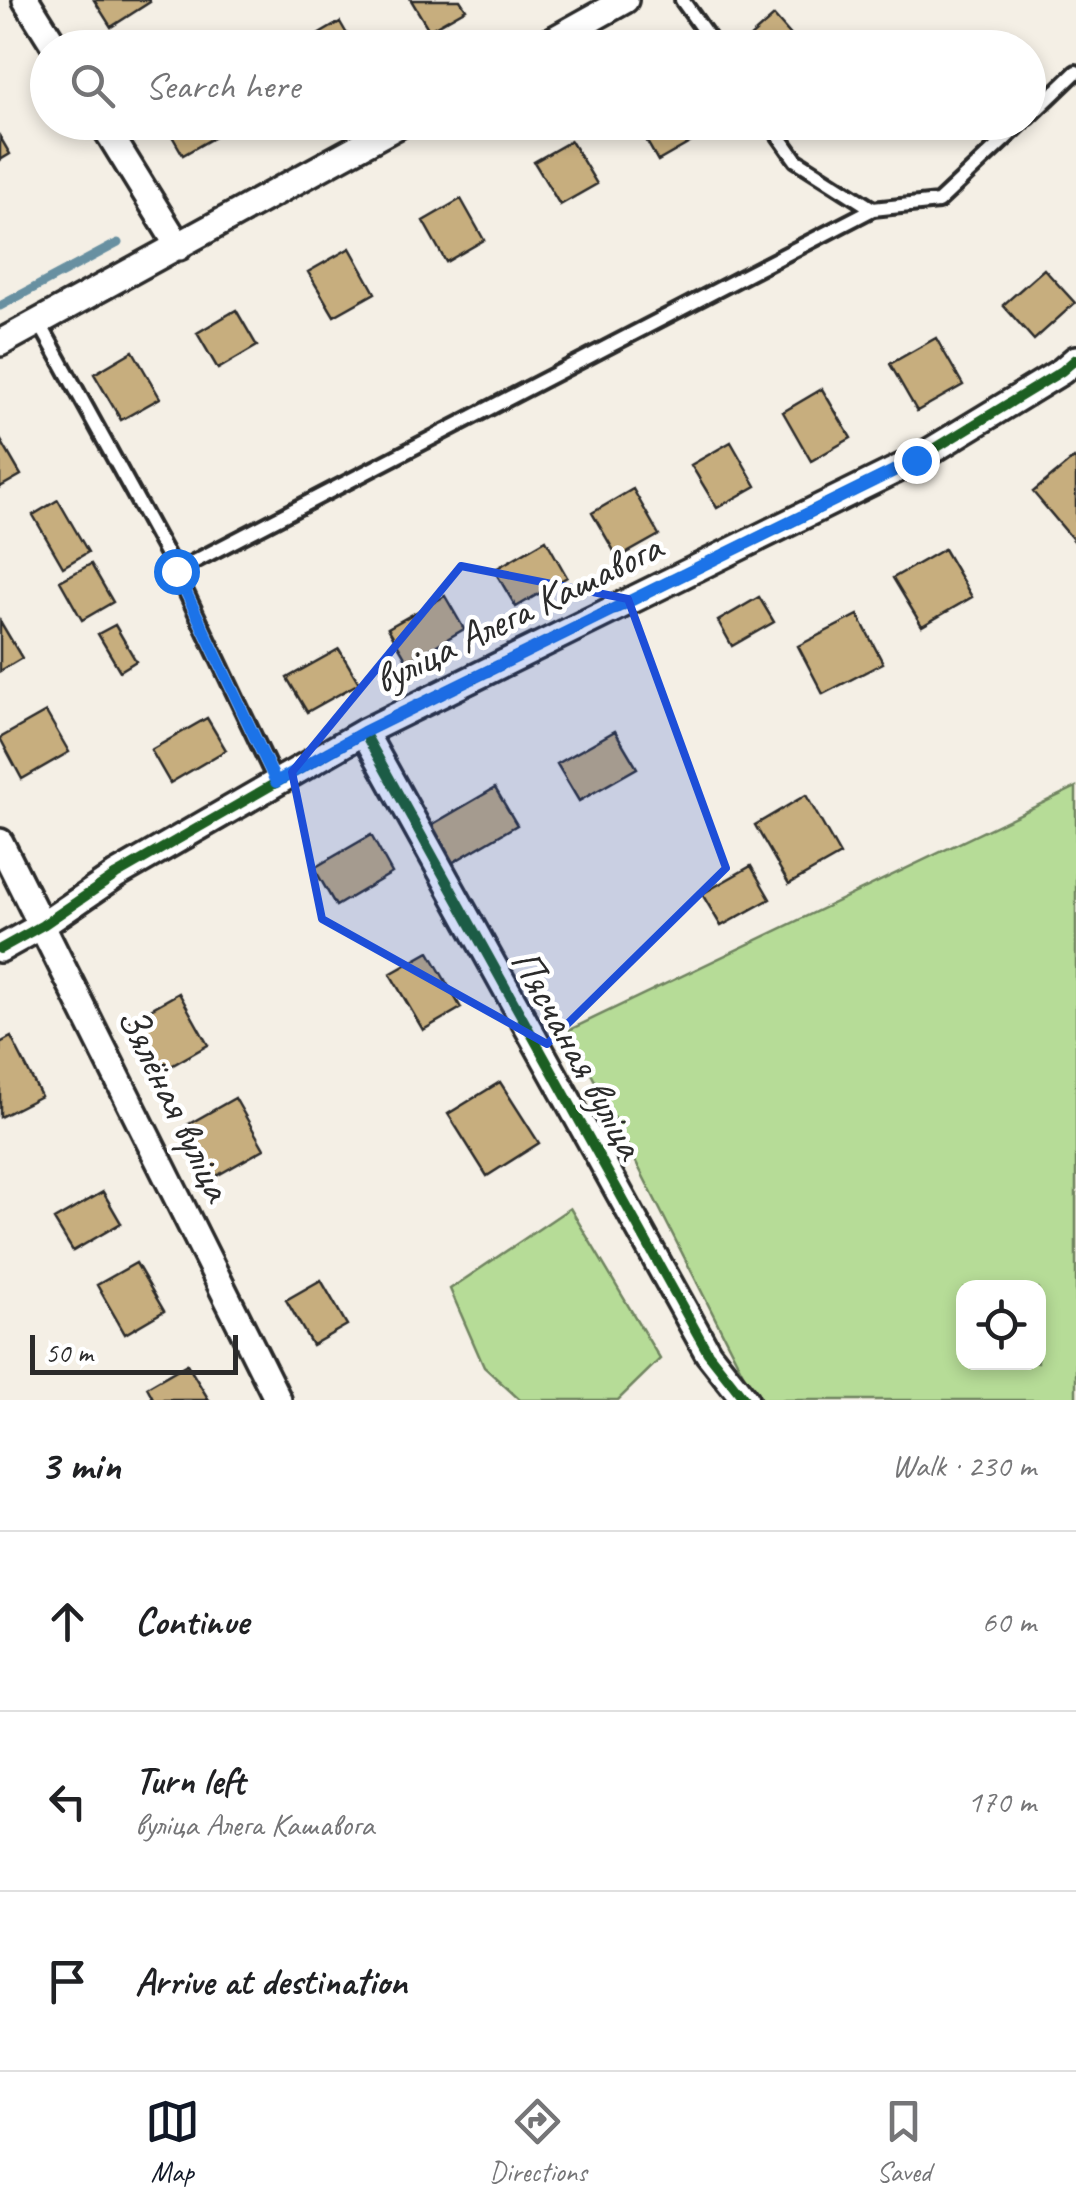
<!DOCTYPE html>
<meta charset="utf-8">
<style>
:root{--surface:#fff;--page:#f2f2f2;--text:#202124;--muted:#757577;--line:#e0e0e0;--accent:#111827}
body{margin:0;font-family:Caveat,sans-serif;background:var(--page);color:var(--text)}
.controls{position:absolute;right:30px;bottom:30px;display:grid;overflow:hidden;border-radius:20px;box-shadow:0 5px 15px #0003}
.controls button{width:90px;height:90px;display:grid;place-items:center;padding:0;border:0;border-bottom:2px solid var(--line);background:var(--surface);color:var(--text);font:50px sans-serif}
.scale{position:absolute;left:30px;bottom:25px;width:208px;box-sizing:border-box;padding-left:10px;border:5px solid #2b2b2b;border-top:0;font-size:28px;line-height:35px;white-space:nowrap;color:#2b2b2b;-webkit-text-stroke:8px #fff;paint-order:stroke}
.stop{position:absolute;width:30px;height:30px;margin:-22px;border:8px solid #1a73e8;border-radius:50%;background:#fff}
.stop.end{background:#1a73e8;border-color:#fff;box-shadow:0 2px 10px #0008}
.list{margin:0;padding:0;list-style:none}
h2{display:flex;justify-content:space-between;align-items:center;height:130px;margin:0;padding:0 40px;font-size:42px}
h2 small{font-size:32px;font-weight:400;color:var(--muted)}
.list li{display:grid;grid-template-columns:65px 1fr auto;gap:30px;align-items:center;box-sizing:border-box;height:180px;padding:0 40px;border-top:2px solid var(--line)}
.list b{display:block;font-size:38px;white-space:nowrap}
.list p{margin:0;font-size:32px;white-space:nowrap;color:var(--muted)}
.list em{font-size:32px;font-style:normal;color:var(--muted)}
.icon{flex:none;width:55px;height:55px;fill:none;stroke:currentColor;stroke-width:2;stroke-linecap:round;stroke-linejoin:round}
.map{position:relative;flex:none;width:1076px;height:1400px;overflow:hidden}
.search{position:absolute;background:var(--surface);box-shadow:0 5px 15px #0003;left:30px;right:30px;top:30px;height:110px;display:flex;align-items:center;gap:25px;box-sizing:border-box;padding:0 35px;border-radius:55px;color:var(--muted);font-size:38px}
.sheet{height:670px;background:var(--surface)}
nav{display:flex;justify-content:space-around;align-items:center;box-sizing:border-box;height:140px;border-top:2px solid var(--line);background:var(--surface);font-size:28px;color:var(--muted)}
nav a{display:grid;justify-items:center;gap:5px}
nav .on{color:var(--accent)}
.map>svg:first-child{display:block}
</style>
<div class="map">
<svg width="1076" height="1400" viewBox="0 0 1076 1400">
<rect width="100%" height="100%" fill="#f4efe5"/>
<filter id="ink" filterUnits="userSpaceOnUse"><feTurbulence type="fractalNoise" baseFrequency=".01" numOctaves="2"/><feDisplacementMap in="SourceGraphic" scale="20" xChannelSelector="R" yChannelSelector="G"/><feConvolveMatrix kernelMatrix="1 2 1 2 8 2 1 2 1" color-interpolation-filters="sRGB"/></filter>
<g filter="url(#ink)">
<path fill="#b6dc97" stroke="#708461" stroke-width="2.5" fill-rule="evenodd" d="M1076 787V1400H763L748 1383 569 1030ZM964 1288H1038V1362H964Z
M570 1208 660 1359 618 1400H520L484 1367 450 1289Z"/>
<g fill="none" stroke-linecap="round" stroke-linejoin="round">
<path stroke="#6790a1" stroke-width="9" d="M0 306 118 243"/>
</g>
<path fill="#c7ae7e" stroke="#2b2b2b" stroke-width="2.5" d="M94 0H149L150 2 111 27Z
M411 0H460L466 9 429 30Z
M774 16 802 48H742L740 46Z
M340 22 355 48H301L299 46Z
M164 122H223L227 130 183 155Z
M636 122H692L700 137 658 161Z
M0 137 10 154 0 160Z
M571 141 597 184 560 205 534 162Z
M461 199 484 240 446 262 423 221Z
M350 248 375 293 334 316 308 272Z
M1044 269 1075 303 1034 340 1003 305Z
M236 310 257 346 218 369 197 333Z
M936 338 963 385 917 411 890 364Z
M133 351 160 398 121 420 94 374Z
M822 389 851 438 811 461 783 412Z
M0 439 21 475 0 487Z
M731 442 756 486 717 508 691 465Z
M1074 458 1076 461V543L1033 492Z
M633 489 659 535 618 558 592 513Z
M58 500 88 552 63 567 33 515Z
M546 540 567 577 516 607 494 570Z
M944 549 972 597 922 626 893 578Z
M91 564 113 602 82 620 60 581Z
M445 596 464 629 408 662 388 628Z
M759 597 774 622 732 646 718 621Z
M858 615 883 663 823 694 798 646Z
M0 621 22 658 0 671Z
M115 625 136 661 120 671 98 634Z
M339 649 359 683 307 712 287 678Z
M46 712 69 752 22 779 0 738Z
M207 718 226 750 170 783 151 750Z
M615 731 637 768 579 801 557 764Z
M495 788 517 825 450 864 428 827Z
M806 795 840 855 789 884 755 825Z
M371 835 392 873 336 906 314 868Z
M751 866 770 899 721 926 702 894Z
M429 952 461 1008 423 1030 390 974Z
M179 993 208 1045 157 1074 126 1023Z
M11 1037 41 1096 0 1117V1043Z
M500 1082 539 1143 487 1176 448 1114Z
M235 1098 264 1149 211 1179 182 1128Z
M103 1192 121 1223 73 1251 54 1220Z
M136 1263 164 1311 125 1334 97 1285Z
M321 1280 347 1325 312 1345 286 1300Z
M187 1364 209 1400H154L147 1387Z"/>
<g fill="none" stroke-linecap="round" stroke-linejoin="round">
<g stroke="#2b2b2b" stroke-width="20">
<path id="service" d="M682 0 716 48
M1028 118 1076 72
M769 122 796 160 873 209 938 202 1023 122
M39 322 176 571 276 782
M176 571 873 209"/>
</g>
<g stroke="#2b2b2b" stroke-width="32">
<path id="minor" d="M26 0 56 48
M539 48 625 0
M102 122 179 247
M0 343 404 122
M364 732 708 1353 745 1400
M0 842 278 1400
M0 949 43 925 116 875 364 732 916 460 1062 371 1076 359"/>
</g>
<use href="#service" stroke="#fff" stroke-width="12"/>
<use href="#minor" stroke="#fff" stroke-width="25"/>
<g stroke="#fff" stroke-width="16">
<path id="cycleway" d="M364 732 708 1353 745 1400
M0 949 43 925 116 875 364 732 916 460 1062 371 1076 359"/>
</g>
<use href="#cycleway" stroke="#1b5e20" stroke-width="10"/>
</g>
</g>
<g fill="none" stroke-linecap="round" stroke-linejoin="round" filter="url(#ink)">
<path stroke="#1a73e8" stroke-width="12" d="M176 571 276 782 364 732 916 460"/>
</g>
<path fill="#1d4ed8" fill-opacity="0.2" stroke="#1d4ed8" stroke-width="8" stroke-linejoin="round" d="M461 566 628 599 726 868 547 1044 322 919 292 772Z"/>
<g text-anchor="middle" stroke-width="9" stroke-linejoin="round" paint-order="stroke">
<g font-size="42" fill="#2b2b2b" stroke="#fff">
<text transform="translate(517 612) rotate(-26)" y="15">вуліца Алега Кашавога</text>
<text transform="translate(579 1053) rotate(61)" y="15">Пясчаная вуліца</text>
<text transform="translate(176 1103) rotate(64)" y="15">Зялёная вуліца</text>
</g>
</g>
</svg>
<div class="controls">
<button><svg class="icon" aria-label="locate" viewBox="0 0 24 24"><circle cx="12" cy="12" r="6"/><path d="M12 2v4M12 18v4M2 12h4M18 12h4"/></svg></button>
</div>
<div class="scale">50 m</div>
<div class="stop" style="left:176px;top:571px"></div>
<div class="stop end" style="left:916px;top:460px"></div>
<div class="search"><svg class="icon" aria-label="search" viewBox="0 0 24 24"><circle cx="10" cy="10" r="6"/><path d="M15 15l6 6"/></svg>Search here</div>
</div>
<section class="sheet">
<h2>3 min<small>Walk · 230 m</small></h2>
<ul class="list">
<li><svg class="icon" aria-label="ahead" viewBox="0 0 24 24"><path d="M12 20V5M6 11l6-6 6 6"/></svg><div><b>Continue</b></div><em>60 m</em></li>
<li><svg class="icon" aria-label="left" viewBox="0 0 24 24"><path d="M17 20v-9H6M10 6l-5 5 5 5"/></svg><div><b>Turn left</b><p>вуліца Алега Кашавога</p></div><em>170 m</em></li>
<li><svg class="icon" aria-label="arrive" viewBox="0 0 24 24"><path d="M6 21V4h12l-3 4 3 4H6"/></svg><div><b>Arrive at destination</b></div></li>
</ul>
</section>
<nav>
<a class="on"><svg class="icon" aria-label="map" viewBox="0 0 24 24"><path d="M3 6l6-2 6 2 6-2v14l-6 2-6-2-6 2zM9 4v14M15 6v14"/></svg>Map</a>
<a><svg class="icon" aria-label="directions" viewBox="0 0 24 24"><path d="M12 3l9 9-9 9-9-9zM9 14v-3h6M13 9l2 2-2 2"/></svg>Directions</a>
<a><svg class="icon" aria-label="saved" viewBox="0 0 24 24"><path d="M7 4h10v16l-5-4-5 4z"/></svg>Saved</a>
</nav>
